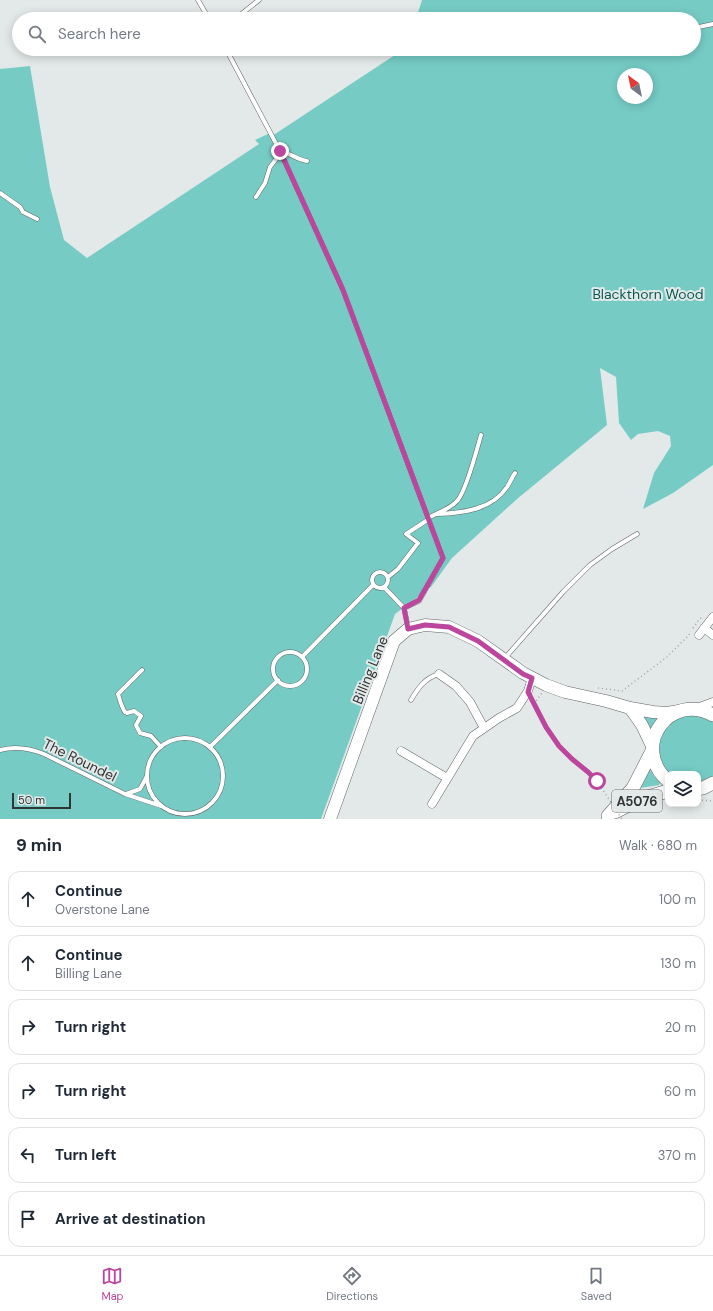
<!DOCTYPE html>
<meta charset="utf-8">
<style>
:root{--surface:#fff;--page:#f2f2f3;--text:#1f2937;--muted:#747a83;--line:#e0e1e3;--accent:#bc469e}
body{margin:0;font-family:"DM Sans",sans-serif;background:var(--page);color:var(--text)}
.controls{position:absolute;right:12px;bottom:12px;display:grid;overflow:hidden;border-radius:8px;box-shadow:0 2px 10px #0003}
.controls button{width:36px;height:36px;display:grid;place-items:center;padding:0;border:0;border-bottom:1px solid var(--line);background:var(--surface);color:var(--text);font:20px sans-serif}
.compass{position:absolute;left:617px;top:68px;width:36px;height:36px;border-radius:50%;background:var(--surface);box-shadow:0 2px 10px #0003;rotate:327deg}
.scale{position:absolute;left:12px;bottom:10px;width:59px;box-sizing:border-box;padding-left:4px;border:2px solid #323434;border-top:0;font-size:11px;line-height:14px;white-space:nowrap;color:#323434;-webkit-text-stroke:3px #e3e9e8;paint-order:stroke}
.stop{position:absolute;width:12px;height:12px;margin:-9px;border:3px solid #bc469e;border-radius:50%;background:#fff}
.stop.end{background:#bc469e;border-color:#fff;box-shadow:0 1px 4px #0008}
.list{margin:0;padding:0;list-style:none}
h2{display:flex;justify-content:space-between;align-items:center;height:52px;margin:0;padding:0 16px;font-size:17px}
h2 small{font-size:13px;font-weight:400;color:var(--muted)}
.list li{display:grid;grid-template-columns:26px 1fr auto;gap:12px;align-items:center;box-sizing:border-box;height:56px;margin:0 8px 8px;padding:0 8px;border:1px solid var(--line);border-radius:12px}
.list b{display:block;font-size:15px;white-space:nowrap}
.list p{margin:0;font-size:13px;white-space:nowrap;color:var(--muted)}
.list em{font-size:13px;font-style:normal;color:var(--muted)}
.icon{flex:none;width:22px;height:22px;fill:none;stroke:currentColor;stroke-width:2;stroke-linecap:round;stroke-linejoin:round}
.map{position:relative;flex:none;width:713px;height:819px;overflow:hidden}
.search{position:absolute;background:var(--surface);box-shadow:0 2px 10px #0003;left:12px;right:12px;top:12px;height:44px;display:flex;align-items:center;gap:10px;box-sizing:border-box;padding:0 14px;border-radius:22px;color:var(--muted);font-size:15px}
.sheet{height:436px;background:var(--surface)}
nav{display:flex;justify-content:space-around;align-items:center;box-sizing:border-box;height:56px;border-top:1px solid var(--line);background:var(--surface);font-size:11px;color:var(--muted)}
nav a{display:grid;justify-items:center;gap:2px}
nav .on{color:var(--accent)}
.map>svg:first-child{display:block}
</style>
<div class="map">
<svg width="713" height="819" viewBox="0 0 713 819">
<rect width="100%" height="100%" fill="#e3e9e8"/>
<path fill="#76ccc5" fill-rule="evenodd" d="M422 0H713V465L673 493 643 509 654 473 671 446 670 436 658 431 638 434 631 440 619 423 616 377 600 368 607 425 517 499 452 558 431 587 395 614 321 819H0V69L30 66 50 187 64 240 87 258 259 144 255 140 270 133 272 136 404 49H694V19H416ZM623 74H647V98H623Z
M639 712 661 715 650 729Z
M687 715C696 715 706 716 713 722V777L698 784V774H668L657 757 660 735 676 719Z
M649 768 654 776 660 783 659 785 640 788Z"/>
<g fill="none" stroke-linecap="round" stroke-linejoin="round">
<g stroke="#606565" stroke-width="5">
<path id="lane" d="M198 0 209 19
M235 19 259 0
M694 31 699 27 713 24
M226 49 280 151 343 290 443 558 419 601 404 608
M281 153 283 152C292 154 298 160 307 161
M0 193 20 207 23 212 37 219
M256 197 265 183 270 167 280 154
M437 514C462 513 492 510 507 487 510 483 512 477 515 473
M430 517C439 512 450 509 457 501 466 492 477 449 481 435
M372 580a8 8 0 1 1 16 0a8 8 0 1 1-16 0Z
M388 577 398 569 418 543 406 534 426 521
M384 587 404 608 408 627
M273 669a17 17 0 1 1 34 0a17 17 0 1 1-34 0Z
M302 657 373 585
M504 659 563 592 590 565 612 549 637 534
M142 670 118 694C120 700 121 706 125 712L127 713 134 711 141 716 136 725 140 733 151 736 161 747
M411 700C418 688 425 678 439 674
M147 776a38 38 0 1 1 76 0a38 38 0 1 1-76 0Z
M210 747 278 680
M0 750C16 746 29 748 44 754L125 794 161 806
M126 794 140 789 147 776"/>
</g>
<g stroke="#606565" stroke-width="9">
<path id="street" d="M704 628 713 635
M699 635 713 617
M439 674 456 686 470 702 484 728
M694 709 713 702
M401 751 447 778
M432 804 473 736 499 718 517 708 528 691 532 678"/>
</g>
<g stroke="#606565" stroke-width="13">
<path id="secondary" d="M630 708 642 725 652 746
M330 819 394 641 408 629 425 625 449 627 478 641 523 673 546 685 565 692 606 701 630 708 653 712 667 713 679 711"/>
</g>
<g stroke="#606565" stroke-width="14">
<path id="primary" d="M668 781C630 747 669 691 713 715
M698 789 703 788 713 783
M615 812 641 799 668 791
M608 816 633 788 652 751"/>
</g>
<path stroke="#a0a5a4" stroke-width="1.5" stroke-dasharray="1 3" stroke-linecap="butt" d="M693 628 698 621 703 616
M598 688 622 691 667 657 689 635 691 631
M532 699 546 727 559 746 572 759 588 772 597 781
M534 704 542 693
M698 800 713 801"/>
<use href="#lane" stroke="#fff" stroke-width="4"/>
<use href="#street" stroke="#fff" stroke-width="8"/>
<use href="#secondary" stroke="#fff" stroke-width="12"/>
<use href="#primary" stroke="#fff" stroke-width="13"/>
<g stroke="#606565" stroke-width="5" stroke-linecap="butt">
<path id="lane-bridge" d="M280 154 281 153"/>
</g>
<path stroke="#a0a5a4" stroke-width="1.5" stroke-dasharray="1 3" stroke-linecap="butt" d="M597 781 622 819"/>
<use href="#lane-bridge" stroke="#fff" stroke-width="4"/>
</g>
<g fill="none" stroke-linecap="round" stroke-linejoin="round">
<path stroke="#bc469e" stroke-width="5" d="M280 151 343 290 443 558 419 600 404 608 408 629 425 625 449 627 478 641 523 674 532 678 528 692 546 727 559 746 572 759 588 772 597 781"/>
</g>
<g text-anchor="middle" stroke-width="4" stroke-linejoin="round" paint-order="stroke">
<rect fill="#e3e9e8" stroke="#676a6a" stroke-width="1" x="612" y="790" width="50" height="22" rx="3"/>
<g font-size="13" font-weight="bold" fill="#323434">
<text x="637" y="806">A5076</text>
</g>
<g font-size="14" fill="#085853" stroke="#e3e9e8">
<text x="648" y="299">Blackthorn Wood</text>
</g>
<g font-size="14" fill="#323434" stroke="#e3e9e8">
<text transform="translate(370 670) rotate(-68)" y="5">Billing Lane</text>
<text transform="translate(80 760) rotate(26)" y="5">The Roundel</text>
</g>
</g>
</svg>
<div class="controls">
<button><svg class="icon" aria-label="layers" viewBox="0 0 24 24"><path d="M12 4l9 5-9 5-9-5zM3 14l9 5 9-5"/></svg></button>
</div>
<svg class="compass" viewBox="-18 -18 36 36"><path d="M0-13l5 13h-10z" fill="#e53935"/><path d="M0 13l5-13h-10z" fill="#747a83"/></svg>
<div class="scale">50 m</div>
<div class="stop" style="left:597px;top:781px"></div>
<div class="stop end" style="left:280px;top:151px"></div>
<div class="search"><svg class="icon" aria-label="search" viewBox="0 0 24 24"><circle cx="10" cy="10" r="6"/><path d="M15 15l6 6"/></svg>Search here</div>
</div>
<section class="sheet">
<h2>9 min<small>Walk · 680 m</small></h2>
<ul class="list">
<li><svg class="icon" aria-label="ahead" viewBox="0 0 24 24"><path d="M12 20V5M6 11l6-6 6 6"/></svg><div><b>Continue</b><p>Overstone Lane</p></div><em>100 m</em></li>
<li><svg class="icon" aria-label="ahead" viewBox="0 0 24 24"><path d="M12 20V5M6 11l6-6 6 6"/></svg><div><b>Continue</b><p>Billing Lane</p></div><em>130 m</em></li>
<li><svg class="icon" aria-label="right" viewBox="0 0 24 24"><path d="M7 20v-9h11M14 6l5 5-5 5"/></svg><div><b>Turn right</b></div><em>20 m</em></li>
<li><svg class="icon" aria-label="right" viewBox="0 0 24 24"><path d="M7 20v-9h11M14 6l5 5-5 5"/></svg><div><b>Turn right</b></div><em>60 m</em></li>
<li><svg class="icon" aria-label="left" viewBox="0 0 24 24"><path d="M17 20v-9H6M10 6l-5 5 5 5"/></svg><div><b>Turn left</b></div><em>370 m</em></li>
<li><svg class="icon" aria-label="arrive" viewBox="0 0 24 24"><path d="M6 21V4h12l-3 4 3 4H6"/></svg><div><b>Arrive at destination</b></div></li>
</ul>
</section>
<nav>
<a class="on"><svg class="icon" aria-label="map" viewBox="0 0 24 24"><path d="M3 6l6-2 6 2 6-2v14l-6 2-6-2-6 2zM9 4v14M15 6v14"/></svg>Map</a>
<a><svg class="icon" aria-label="directions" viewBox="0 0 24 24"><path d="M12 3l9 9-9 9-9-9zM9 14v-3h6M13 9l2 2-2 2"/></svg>Directions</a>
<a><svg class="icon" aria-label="saved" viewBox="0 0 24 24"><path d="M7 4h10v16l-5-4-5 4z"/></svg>Saved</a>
</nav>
